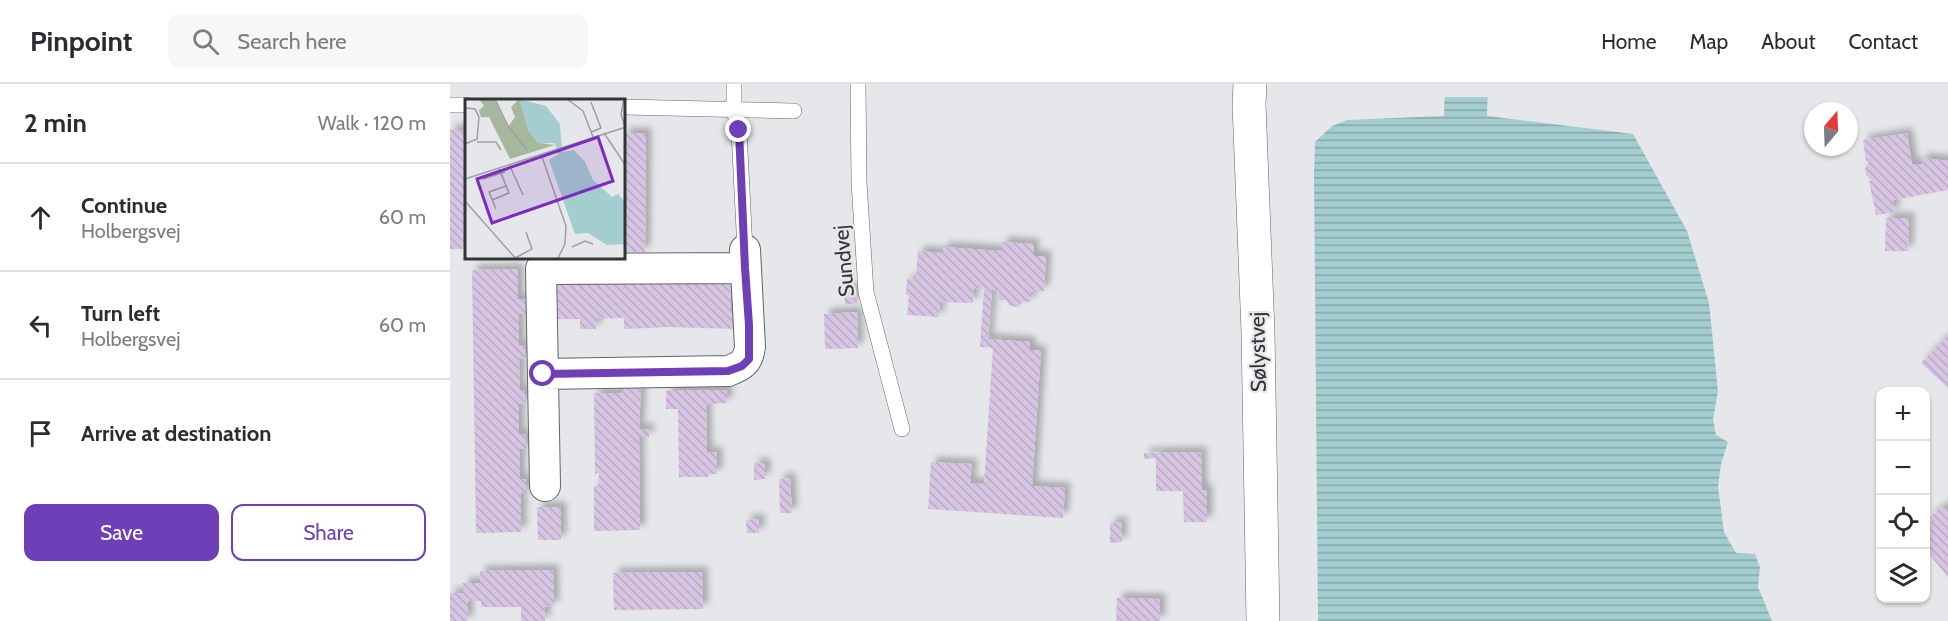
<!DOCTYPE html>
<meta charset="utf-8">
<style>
:root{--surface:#fff;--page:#f7f7f7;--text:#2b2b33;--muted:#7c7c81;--line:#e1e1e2;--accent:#6e3fb6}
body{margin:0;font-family:Cabin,sans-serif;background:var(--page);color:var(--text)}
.controls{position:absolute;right:18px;bottom:18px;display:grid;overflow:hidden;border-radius:12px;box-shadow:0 2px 4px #0004}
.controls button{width:54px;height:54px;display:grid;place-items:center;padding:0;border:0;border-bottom:2px solid var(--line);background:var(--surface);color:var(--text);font:30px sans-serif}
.compass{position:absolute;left:1354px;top:18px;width:54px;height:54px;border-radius:50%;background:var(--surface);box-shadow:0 2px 4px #0004;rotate:19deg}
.stop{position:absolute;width:18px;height:18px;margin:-14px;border:4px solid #6e3fb6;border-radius:50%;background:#fff}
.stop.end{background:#6e3fb6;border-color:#fff;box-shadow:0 2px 6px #0008}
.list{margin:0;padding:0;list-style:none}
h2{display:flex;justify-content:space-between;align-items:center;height:78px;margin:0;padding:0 24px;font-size:26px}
h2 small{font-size:20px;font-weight:400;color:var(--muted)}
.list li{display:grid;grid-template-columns:39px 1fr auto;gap:18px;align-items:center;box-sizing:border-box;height:108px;padding:0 24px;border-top:2px solid var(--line)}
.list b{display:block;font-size:22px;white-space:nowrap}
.list p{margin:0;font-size:20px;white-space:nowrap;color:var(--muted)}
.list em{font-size:20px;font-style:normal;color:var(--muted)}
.actions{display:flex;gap:12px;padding:18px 24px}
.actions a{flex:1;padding:14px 0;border:2px solid var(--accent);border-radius:12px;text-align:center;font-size:21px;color:var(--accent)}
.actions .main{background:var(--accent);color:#fff}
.icon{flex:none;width:33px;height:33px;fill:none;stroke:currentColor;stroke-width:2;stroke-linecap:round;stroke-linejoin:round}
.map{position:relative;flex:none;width:1498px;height:537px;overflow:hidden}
header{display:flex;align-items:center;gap:36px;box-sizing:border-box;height:84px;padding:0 30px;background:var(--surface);border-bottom:2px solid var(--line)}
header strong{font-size:28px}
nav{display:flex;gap:33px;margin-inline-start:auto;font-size:21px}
.search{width:420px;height:54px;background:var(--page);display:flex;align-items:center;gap:15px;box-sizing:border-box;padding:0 21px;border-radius:12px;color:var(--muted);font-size:22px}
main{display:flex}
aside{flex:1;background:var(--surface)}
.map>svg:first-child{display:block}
</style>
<header>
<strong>Pinpoint</strong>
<div class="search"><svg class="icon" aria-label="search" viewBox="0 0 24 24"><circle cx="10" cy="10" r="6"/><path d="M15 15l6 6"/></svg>Search here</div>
<nav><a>Home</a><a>Map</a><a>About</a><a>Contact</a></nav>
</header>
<main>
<aside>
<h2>2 min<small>Walk · 120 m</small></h2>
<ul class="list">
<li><svg class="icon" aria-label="ahead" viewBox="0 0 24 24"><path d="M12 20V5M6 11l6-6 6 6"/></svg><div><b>Continue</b><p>Holbergsvej</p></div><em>60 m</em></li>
<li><svg class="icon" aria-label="left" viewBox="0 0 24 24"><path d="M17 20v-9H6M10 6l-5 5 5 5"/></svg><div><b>Turn left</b><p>Holbergsvej</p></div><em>60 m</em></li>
<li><svg class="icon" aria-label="arrive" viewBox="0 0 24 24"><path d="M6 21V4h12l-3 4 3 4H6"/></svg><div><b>Arrive at destination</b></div></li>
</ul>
<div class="actions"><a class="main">Save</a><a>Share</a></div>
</aside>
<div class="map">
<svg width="1498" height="537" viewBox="0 0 1498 537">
<defs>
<pattern id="water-rules" width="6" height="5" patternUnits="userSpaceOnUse" patternTransform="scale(1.5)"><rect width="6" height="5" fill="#a3cdcf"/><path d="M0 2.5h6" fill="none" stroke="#85a7a9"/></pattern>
<pattern id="building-back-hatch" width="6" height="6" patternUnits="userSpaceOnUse" patternTransform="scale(1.5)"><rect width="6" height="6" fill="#d7c4e2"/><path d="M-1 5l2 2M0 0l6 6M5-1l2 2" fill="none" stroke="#b9a9c2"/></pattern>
<filter id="shadow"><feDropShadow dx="5.5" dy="-5.5" stdDeviation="3" flood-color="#0004"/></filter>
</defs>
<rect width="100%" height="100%" fill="#e5e7ea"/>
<path fill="url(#water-rules)" d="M995 0H1038L1037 32 1183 50 1237 147 1259 219 1268 307 1263 335 1266 351 1278 358 1271 380 1268 403 1274 448 1286 469 1305 470 1310 483 1308 503 1322 537H868L864 90 865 58 882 42 897 36 994 32Z"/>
<path fill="#e5e7ea" d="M992 0H1041L1040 13H992Z"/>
<path fill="url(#building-back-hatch)" filter="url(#shadow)" d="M0 46H16V165H0Z
M174 49H196L195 168H174Z
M1457 49 1462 80H1472L1473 74 1498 77V106L1443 116 1445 128 1426 131 1419 97H1422L1416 91 1415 85 1419 77H1416L1413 56Z
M1436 134H1459L1458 167H1435Z
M552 158 584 160 583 169 585 172H596L594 207 581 208V218L573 217 568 223 560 222 556 216H549V206H542L538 255 580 258V266L591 267 582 402 615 404 613 434 478 425 481 378 522 380 520 399 534 400 543 264 530 263 534 205 524 204 523 219 490 218 489 233 457 231 459 211H456L457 195 466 196 468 167 493 169V163L552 167Z
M68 185V215H76L77 230H69V261H75V274L69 275 70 306H75V319L69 320V350H76V365H70V395H76V409H71V448L26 449 22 186Z
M159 194V201L190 200V194H204V200H235V194H249V199H280L281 227H287V245L219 243 174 245V234L146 235V245H130V235H101L100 195H114V201H145V195Z
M394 205H406L407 220H395Z
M407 228 408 264 375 265 374 230Z
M1498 253V304L1471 279 1494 255Z
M191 303 189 345H199V353H189L190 446 144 447V402H149V389L145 390 144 309H171L176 304Z
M227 306H277V319L259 320 256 323 257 369 267 368V390H258V393H229L228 325H216V307Z
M751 368 752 406H757V438H734L733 407H706V374L694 375V369Z
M304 379 315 380V395L304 396Z
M340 394 342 429H330L329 395Z
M1493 422 1498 427V493L1480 471 1476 475V443L1482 437 1479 434Z
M87 423H111V456H88Z
M309 435V449H297L296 436Z
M671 438 672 458 660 459V439Z
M103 486 104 522 95 523V537H71V523H31V517H18V537H0V509H13V499H30V487Z
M252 488 253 525 164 526 163 489Z
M667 514 710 515V537H666Z"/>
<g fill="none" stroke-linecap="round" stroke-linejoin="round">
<g stroke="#636467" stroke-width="16">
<path id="lane" d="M284 0V26L289 47 295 166
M408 0 409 98 416 208 452 345
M0 21H16
M174 23 344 27"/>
</g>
<g stroke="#636467" stroke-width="32">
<path id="street" d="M93 290 278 287C292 282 298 278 300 263L295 166
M95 402 91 185 295 184"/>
</g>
<g stroke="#636467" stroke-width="34">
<path id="secondary" d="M800 0 799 20 808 248 813 537"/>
</g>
<use href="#lane" stroke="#fff" stroke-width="15"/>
<use href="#street" stroke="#fff" stroke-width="30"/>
<use href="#secondary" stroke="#fff" stroke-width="33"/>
</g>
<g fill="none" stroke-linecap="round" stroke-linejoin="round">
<path stroke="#6e3fb6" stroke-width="8" d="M93 290 278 287 292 282 299 275V241L295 184 289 46"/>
</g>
<g text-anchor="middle" stroke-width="4.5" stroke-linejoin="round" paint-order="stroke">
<g font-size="21" fill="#333435" stroke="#e5e7ea">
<text transform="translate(394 177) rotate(-95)" y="7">Sundvej</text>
<text transform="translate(808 268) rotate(-91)" y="7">Sølystvej</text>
</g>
</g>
<g transform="translate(15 15)">
<rect width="160" height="160" fill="#e5e7ea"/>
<path d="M14 0H29L43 28 50 18 46 8 54 0 66 35 75 44 90 46 45 60 24 18H16L14 11 19 7Z" fill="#a6b89c"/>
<path d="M54 0 81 7 95 25 97 53 109 51 120 63 128 81 147 98 153 95 160 103V145L142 146 123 134 110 135 84 61 93 55 90 44H73L63 32Z" fill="#a3cdcf"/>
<path fill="none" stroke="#9e9fa2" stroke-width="1.5" d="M30 0 43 27 62 51M102 0 118 12 128 38M159 0 156 15 160 28M126 3 136 29 126 33M0 9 10 10 14 18 12 40 0 45M139 34 161 67M12 43H31L36 51M76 55 101 127 100 145 92 161M44 65 58 96M0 80 161 28M18 80 40 73M27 101 44 94 34 69M0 102 52 161M31 110 24 93 41 87M107 148 120 142 128 145M50 159 67 150 61 133"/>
<path fill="#7b2cbf" fill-opacity="0.15" stroke="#7b2cbf" stroke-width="3" d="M133 38 148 82 27 124 12 80Z"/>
<rect width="160" height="160" fill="none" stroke="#333435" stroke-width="3"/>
</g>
</svg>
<div class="controls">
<button>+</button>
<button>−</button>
<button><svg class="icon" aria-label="locate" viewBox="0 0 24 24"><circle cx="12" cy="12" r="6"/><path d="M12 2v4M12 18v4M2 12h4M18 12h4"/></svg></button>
<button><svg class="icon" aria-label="layers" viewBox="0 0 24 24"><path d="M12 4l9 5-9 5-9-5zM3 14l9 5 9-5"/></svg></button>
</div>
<svg class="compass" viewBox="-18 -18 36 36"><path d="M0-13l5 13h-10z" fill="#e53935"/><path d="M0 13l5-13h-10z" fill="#7c7c81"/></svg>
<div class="stop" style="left:93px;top:290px"></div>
<div class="stop end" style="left:289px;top:46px"></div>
</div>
</main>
